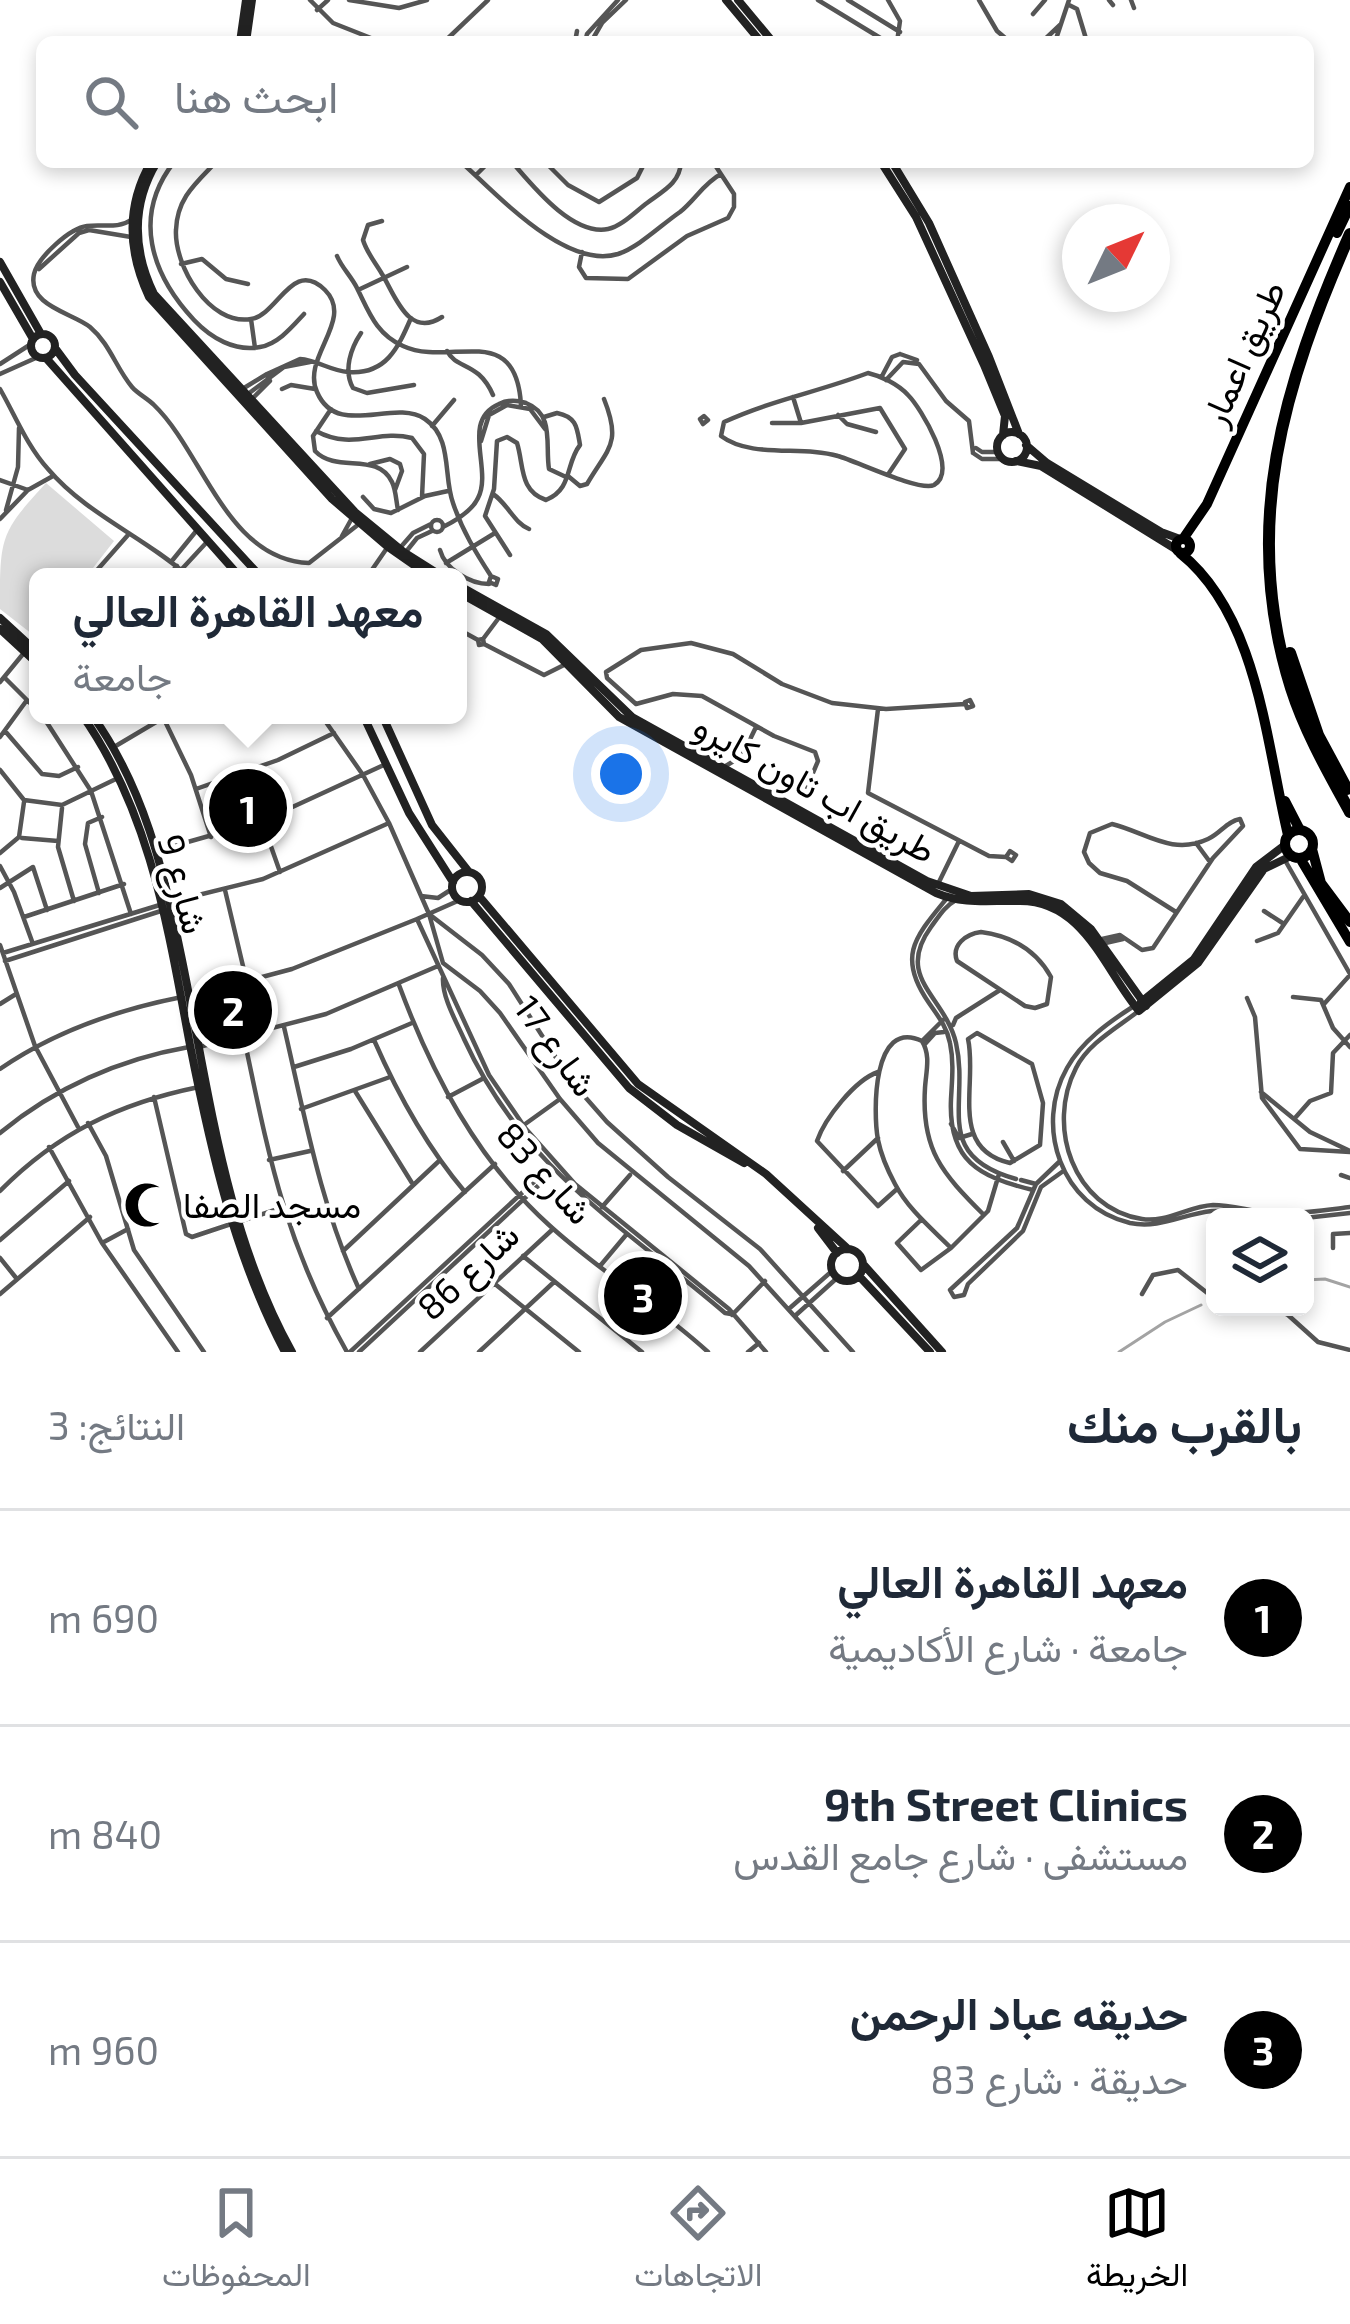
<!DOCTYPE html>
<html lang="ar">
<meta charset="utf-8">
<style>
:root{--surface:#fff;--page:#f6f6f7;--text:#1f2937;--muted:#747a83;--line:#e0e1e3;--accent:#000}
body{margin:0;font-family:"Exo 2",Vazirmatn,sans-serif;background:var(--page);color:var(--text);direction:rtl}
.controls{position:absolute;right:36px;bottom:36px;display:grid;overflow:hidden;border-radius:18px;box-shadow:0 6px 18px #0003}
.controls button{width:108px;height:108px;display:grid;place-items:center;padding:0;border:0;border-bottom:3px solid var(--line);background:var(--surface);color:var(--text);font:60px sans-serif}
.compass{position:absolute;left:1062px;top:204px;width:108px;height:108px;border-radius:50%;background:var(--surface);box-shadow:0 6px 18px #0003;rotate:47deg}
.you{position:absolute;left:621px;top:774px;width:42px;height:42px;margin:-30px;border:9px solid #fff;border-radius:50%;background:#1a73e8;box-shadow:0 0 0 18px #1a73e833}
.badge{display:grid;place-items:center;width:78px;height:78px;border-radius:50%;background:var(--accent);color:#fff;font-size:39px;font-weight:700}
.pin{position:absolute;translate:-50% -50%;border:6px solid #fff;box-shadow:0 3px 12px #0006}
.popup{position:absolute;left:29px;top:568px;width:438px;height:156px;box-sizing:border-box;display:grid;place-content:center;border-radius:18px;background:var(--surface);filter:drop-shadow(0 3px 9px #0005);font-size:39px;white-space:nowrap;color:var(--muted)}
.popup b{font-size:45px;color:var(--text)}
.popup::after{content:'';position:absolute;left:50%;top:100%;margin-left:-24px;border:24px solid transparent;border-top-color:var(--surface)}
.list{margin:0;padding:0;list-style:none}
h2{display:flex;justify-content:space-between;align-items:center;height:156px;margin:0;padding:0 48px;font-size:51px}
h2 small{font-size:39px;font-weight:400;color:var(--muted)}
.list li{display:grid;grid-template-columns:78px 1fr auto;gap:36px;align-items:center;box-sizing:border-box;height:216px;padding:0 48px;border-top:3px solid var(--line)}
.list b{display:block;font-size:45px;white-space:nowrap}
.list p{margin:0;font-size:39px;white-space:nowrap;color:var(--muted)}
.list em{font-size:39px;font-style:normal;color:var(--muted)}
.icon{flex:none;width:66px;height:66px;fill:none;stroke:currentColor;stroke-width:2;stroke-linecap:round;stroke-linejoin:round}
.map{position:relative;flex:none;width:1350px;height:1352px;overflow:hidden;direction:ltr}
.search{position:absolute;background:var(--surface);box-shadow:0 6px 18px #0003;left:36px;right:36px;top:36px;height:132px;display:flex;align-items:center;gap:30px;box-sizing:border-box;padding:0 42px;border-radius:18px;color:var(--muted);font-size:45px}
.sheet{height:804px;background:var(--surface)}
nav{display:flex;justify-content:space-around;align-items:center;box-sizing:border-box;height:168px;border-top:3px solid var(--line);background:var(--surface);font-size:33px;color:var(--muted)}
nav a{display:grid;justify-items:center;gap:6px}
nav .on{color:var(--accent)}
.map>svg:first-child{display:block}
</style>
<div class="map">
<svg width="1350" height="1352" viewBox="0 0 1350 1352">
<rect width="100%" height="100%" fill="#fff"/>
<path fill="#dcdcdc" d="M46 483 114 541 86 577H38V629L32 634 0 609C0 537 0 533 46 483Z"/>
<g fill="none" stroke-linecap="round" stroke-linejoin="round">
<path stroke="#a3a3a3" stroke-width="3" d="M1305 1280 1325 1279 1350 1287
M1119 1352 1165 1322 1201 1305"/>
<path stroke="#555" stroke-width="4.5" d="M310 0 333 23 381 42
M349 0 399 8 427 0
M818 0 887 42
M848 0 900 32
M888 0 900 21 897 42
M979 0 997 31 1010 42
M1109 0 1113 5
M1131 0 1134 8
M1069 5 1077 9 1087 42
M317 10 328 0
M1033 14 1045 0
M444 42 488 0
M575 42 577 31
M585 42 587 34 618 0
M591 42 602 23 626 0
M1042 42 1061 24
M1055 42 1069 0
M174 162C132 216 151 274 194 320 211 338 235 352 260 347 278 344 292 327 304 314
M216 162C196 183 177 198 176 230 174 265 209 326 251 319 278 315 292 258 325 290 355 320 301 357 317 392 337 439 393 398 425 419 453 438 443 476 453 503 462 530 476 553 491 576
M461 162C497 194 565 270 618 254 639 247 661 225 680 212 695 200 704 183 721 174
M512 162C532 185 572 236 608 229 622 226 636 211 647 203 663 191 680 183 681 162
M545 162 568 185 599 202 637 178 645 162
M476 175 489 162
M131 220C118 229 103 224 87 226 70 228 38 257 34 274 27 306 73 313 90 327 110 344 116 368 132 387 138 394 147 398 154 405 203 452 227 560 309 563L359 524
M382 221 368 225 363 240C367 253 375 262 382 274 395 295 408 339 442 317
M582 252 579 267 586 278 628 279 687 236 728 218 734 207V194L713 162
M337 256C342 268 351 276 357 288 369 312 376 334 403 346 450 368 516 319 521 405
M181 264 202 259 226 279 248 284
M39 269 79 233 89 230 131 237
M358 290 407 267
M251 319 255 348
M361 333C351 348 343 370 353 388L367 393 414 385
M447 351C457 370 478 361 493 395
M900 354 917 360
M0 364 31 344
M868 373C881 376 898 384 908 395 921 408 959 471 934 485 920 492 856 461 838 456 802 445 752 459 721 436L724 422C772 400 818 392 868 373Z
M0 374 38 357
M267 374 300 359C317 360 331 371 348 372 386 375 398 348 411 318
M882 376 892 357 900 354
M886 380 903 362 919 364 946 401 969 421 973 453
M244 388 267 374 270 381 253 398
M0 389C15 415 27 446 48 469 87 515 145 537 189 577
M282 389 291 385 315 389
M248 394 284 367 310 362
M793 397 801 423 880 408 905 449 889 473
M331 409 313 436 315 451C337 474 377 451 392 482 396 490 396 501 398 510
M838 415 847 424 876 432
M704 416 708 420 703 424 700 419Z
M772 423H801
M432 426 454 400
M316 431C353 451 377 429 412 438L424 454 422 497
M481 441 489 415 507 405 530 409 545 429
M976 448 982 452H998
M973 453 982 459H1004
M370 464 390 459 400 464 402 471 395 490
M568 476 580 486 587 484C608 448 622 444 604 399
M0 480 28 490
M493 494C507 503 515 524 529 529
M363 497 374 509 391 513 425 496 448 491
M6 510 18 467 19 428
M0 519 28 490 53 476
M431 526a6 6 0 1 1 12 0a6 6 0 1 1-12 0Z
M443 527C455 521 472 511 478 498 493 469 460 421 499 404 507 400 517 400 526 403 555 414 545 445 549 469L566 477
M342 536 352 518
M399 549 413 533 431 524
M440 550C445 569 470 584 489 584
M405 553 417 538 432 531
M510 555 485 516 494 489 497 441 507 437 517 443C524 465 519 491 546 500 573 489 565 464 580 445 577 428 577 417 557 413L544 417
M171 562 197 530
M446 563 495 533
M181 570 206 543
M491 576 498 579 496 585 489 582Z
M91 577 128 535
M167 577 177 566
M367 577 387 548
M458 629 478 640 483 639 484 644 479 645 478 640
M483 639 501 615
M484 644 544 675 564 665
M4 677 38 711
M0 682 23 654
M970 700 973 706 967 708 965 702Z
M878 709 868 793 989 856 1006 857 1010 851 1016 855 1012 861 1006 857
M42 715 91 791 131 914
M162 715 191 775 211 837
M321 715 363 775 389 823 429 914 443 963 480 991 500 1013 560 1099 598 1143 749 1266 827 1352
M5 731 42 774 59 776 78 767
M0 737 27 700
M114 747 168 715
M724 767 742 756 756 727
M0 770 24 800 62 805 118 778
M806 778 811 784 805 788 801 784Z
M810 780 818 761 815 752 774 736 702 696 673 694 636 704 607 678 606 672 641 650 691 643 733 654 782 684 832 703 886 709 965 704
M196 789 278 760 334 733
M62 808 58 847 74 901
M262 821 280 872
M22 838 58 841
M1196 843 1210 862
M156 851 262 821 386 764
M0 853 19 837 24 802
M1286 862 1350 974
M0 866 14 892 33 944
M939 882 959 841
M0 888 33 867 47 910
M225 890 247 983
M99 893 85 844 88 823 102 817
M421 896 438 898 452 889
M947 898C916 936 896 956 929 1003 938 1016 947 1027 950 1043 954 1062 952 1080 951 1099 948 1161 979 1177 1033 1190
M460 900 417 919 489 1075 526 1129 575 1184 729 1309 766 1352
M956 900C945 906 939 916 931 927 894 978 945 996 956 1043 970 1104 931 1155 1016 1179
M170 902 263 879 389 823
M1264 911 1284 924
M429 914 482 955 509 984 571 1081 607 1122 668 1177 760 1249 853 1352
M24 917 124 884
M981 932C1011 936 1036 950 1051 977L1047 1004 1035 1008 1025 1006 957 961C951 945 966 934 981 932Z
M1102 939 1120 935 1142 950 1153 948 1213 858 1243 826 1240 819C1227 821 1221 833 1208 839 1172 856 1145 832 1112 824L1090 833 1084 852 1089 863 1100 873 1127 881 1176 912
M1257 941 1278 933 1303 897
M1101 944 1123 939
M0 945 35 1046 78 1127
M3 953 163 904
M5 961 164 910
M443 978C442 997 456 1021 464 1039 524 1170 621 1224 725 1313L731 1314
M399 985C432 1074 477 1160 549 1225 599 1271 658 1306 708 1352
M190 996 292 969 417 919
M1293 997 1321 1000 1333 1028 1350 1047
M1247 998 1255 1017 1262 1098 1300 1149 1350 1152
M0 1004 16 994
M1324 1004 1350 975
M1134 1006C1109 1022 1082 1041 1067 1068 1034 1126 1061 1207 1130 1223 1160 1229 1183 1214 1212 1211 1229 1209 1249 1215 1267 1217
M1136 1013C1115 1029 1088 1044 1076 1068 1046 1126 1073 1208 1142 1219 1166 1223 1189 1206 1213 1205 1234 1205 1256 1213 1277 1213 1301 1214 1326 1210 1350 1207
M953 1025 956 1018 1000 990
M284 1027C305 1117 320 1204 359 1289
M977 1033 1032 1064 1043 1103 1040 1145 1010 1163C948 1149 978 1083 968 1039Z
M244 1038C269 1157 285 1243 347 1352
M374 1040C398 1095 426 1146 465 1192
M922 1041C872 1017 873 1113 878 1140 881 1155 888 1171 895 1184 908 1209 931 1228 951 1248L988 1211 999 1174
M922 1041C931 1056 926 1071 925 1088 921 1150 942 1173 984 1215
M922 1041 943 1020
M925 1044 935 1033 944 1032
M199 1047 326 1014 438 966
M294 1067 351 1049 412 1023
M0 1069C55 1031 116 1010 182 997
M878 1072C855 1080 825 1118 817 1141L878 1206 897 1189
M355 1091 412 1183
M1261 1092 1310 1132 1350 1151
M154 1097 186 1234 192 1237 231 1224
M448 1097 484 1078
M301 1109 390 1077
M1295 1118 1310 1101 1331 1093 1333 1053 1350 1035
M88 1123 106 1156 134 1250 204 1352
M951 1124 959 1138 972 1134
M521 1127 560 1099
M0 1133C54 1088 120 1059 189 1047
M1003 1142 1014 1161
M49 1147 102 1243 178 1352
M269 1160 310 1151
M1059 1162 1036 1184 1017 1228 950 1290 954 1297 964 1295 968 1284 1023 1231 1041 1187 1062 1172
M843 1171 878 1138
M1341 1175 1350 1178
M1021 1180 1036 1184
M0 1191C57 1133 120 1103 199 1087
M602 1207 630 1175
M1305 1218 1350 1213
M921 1220 897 1243 921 1270 951 1248
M241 1221 281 1208
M0 1240 69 1181
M102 1243 128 1229
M1333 1248V1234L1350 1233
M343 1251 439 1161
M523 1256 642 1352
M0 1258 17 1279
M600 1266 626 1235
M495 1284 579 1352
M0 1294 90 1217
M1142 1294 1153 1275 1178 1270 1215 1299
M653 1306 676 1274
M791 1307 832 1271
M1273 1307 1288 1315 1318 1342 1350 1350
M732 1315 765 1281
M796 1315 837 1278
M327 1318 495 1164
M350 1352 550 1167
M359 1352 553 1172
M420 1352 553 1229
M479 1352 554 1282
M748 1352 759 1343"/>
<path stroke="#222" stroke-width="8" d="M726 0 761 42
M738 0 773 42
M240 42 246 0
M246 42 252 0
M151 162C125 207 128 252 149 297L332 499 388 547 431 577
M157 162C131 205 133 251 154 294L355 512 405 553 443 577
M881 162 916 217 984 365 1005 416 1003 435
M892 162 929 223 989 357 1019 434
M0 262 41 334
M0 282 33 339
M31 346a12 12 0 1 1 24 0a12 12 0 1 1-24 0Z
M55 348 75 375 261 577
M46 358 240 577
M997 447a15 15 0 1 1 30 0a15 15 0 1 1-30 0Z
M1026 445 1047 463 1161 532 1180 539
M1016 461 1041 466 1177 550
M458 585 546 634 632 717 927 881 971 896 1029 894 1061 904 1091 929 1146 1006
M458 592 542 639 619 717 936 893C965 905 990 900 1020 901 1084 901 1104 969 1139 1011L1198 963 1264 869 1291 856
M0 618 38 653
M0 629 38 664
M82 715C151 813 168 929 190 1045 211 1151 234 1255 285 1352
M92 715C143 785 164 871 181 955 209 1089 224 1230 292 1352
M363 715 409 813 453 882
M382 715 432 825 469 872
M452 887a15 15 0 1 1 30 0a15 15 0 1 1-30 0Z
M479 896 638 1084 766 1174 848 1249
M471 901 629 1088 677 1125 744 1163
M1141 1002 1194 959 1256 867 1285 845
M818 1228 837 1253
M831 1265a16 16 0 1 1 32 0a16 16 0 1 1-32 0Z
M863 1264 942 1352
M859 1276 930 1352"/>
<path stroke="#000" stroke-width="10" d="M1337 233 1350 206
M1176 546a7 7 0 1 1 14 0a7 7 0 1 1-14 0Z
M1183 539 1207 504 1350 187
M1180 553C1258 615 1266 743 1288 835
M1285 801 1300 830
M1285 844a14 14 0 1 1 28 0a14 14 0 1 1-28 0Z
M1312 849 1321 883 1350 922
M1300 858 1350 942"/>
<path stroke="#000" stroke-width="12" d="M1350 234C1284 384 1240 525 1291 688 1305 732 1328 772 1350 812
M1290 653 1318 735 1347 789"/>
</g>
<defs>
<g id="mosque-bare" transform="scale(3.6)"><path d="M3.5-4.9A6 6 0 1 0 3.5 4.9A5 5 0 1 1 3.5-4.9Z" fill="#000" stroke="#fff" stroke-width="2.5" paint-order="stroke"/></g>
</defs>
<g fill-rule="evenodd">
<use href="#mosque-bare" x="147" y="1205"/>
</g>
<g text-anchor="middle" stroke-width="9" stroke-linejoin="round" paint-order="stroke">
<g font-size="36" fill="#000" stroke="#fff">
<text transform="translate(1243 353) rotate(-66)" y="13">طريق اعمار</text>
<text transform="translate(815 788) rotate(29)" y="13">طريق اب تاون كايرو</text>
<text transform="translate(183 884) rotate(75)" y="13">شارع 9</text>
<text transform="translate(556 1046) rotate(54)" y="13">شارع 17</text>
<text transform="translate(545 1173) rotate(48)" y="13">شارع 83</text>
<text transform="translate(468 1271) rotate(-43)" y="13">شارع 86</text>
</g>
<g font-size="36" fill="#000" stroke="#fff" text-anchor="start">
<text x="183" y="1218">مسجد الصفا</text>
</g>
</g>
</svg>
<div class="controls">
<button><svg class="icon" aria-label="layers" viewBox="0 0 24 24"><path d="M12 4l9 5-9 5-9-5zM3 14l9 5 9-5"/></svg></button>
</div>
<svg class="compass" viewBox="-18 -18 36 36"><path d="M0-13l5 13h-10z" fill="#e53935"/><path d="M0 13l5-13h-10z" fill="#747a83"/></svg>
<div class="you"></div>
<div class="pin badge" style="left:248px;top:808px">1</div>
<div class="popup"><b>معهد القاهرة العالي</b>جامعة</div>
<div class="pin badge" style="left:233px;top:1010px">2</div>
<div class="pin badge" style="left:643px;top:1296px">3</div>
<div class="search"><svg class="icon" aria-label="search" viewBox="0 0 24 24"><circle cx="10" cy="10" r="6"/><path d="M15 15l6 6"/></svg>ابحث هنا</div>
</div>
<section class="sheet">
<h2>بالقرب منك<small>النتائج: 3</small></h2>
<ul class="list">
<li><span class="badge">1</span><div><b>معهد القاهرة العالي</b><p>جامعة · شارع الأكاديمية</p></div><em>690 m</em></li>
<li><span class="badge">2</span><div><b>9th Street Clinics</b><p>مستشفى · شارع جامع القدس</p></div><em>840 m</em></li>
<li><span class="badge">3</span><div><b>حديقه عباد الرحمن</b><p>حديقة · شارع 83</p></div><em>960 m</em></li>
</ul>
</section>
<nav>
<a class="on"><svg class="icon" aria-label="map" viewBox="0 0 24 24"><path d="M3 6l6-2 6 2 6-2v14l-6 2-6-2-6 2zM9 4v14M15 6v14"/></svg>الخريطة</a>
<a><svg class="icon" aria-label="directions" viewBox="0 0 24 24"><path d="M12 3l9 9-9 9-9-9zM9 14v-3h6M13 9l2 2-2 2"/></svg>الاتجاهات</a>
<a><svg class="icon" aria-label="saved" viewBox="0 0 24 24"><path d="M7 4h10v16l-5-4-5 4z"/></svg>المحفوظات</a>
</nav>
